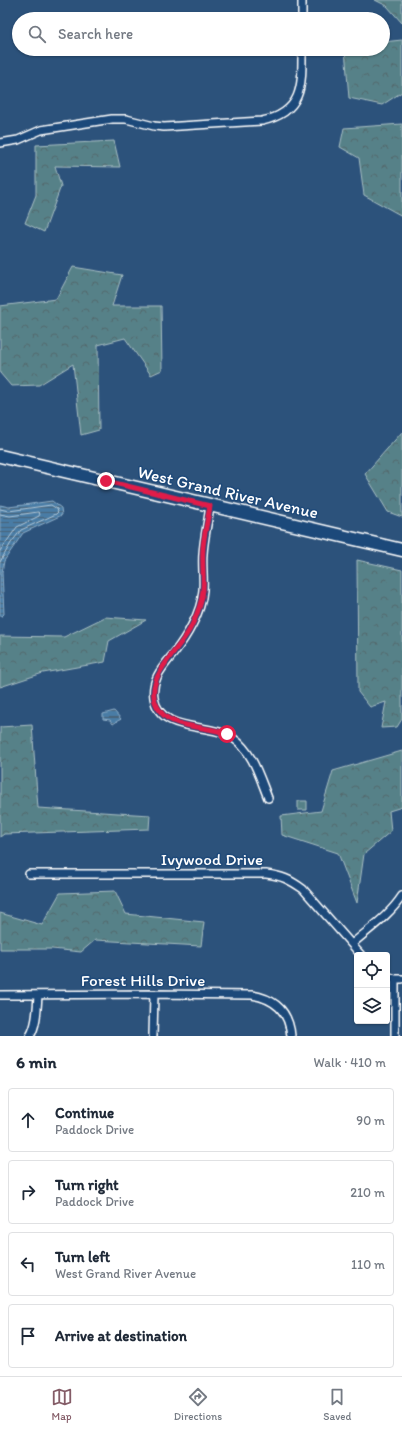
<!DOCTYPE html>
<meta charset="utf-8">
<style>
:root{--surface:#fff;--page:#f6f6f7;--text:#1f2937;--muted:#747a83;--line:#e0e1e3;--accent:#845c67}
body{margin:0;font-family:Itim,sans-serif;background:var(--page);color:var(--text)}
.controls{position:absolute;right:12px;bottom:12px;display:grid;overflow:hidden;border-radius:4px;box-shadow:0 1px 3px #0004}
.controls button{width:36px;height:36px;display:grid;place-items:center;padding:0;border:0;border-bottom:1px solid var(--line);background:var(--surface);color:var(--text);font:20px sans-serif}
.stop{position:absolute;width:12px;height:12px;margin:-9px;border:3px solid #e11d48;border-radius:50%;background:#fff}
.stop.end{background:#e11d48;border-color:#fff;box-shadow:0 1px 4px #0008}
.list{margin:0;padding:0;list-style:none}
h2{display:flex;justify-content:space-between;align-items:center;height:52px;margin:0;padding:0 16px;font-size:17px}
h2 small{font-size:13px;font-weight:400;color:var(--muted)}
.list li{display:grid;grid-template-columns:26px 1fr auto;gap:12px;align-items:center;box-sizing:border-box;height:64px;margin:0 8px 8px;padding:0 8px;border:1px solid var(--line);border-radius:4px}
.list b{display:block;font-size:15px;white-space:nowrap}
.list p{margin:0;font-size:13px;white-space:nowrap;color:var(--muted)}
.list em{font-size:13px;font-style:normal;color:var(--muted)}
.icon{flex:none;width:22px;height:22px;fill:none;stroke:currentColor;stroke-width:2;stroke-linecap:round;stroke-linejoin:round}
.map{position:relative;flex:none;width:402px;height:1036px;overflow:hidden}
.search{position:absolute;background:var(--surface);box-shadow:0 1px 3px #0004;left:12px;right:12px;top:12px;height:44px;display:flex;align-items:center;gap:10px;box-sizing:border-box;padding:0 14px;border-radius:22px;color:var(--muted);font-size:15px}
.sheet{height:340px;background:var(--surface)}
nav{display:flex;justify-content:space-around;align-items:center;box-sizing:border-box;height:56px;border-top:1px solid var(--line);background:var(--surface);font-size:11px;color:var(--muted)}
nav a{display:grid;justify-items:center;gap:2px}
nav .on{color:var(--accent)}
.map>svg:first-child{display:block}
</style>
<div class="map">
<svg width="402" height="1036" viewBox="0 0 402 1036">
<defs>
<pattern id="forest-crowns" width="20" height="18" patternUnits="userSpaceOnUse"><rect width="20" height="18" fill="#568188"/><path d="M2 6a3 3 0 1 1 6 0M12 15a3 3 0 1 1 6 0" fill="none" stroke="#52696d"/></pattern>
<pattern id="water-rules" width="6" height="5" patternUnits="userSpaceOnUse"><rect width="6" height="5" fill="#487ca5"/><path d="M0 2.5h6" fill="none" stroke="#4a6478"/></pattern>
</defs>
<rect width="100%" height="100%" fill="#2c527b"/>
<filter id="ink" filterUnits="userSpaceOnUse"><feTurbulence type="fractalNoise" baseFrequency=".025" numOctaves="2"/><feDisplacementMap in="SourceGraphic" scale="8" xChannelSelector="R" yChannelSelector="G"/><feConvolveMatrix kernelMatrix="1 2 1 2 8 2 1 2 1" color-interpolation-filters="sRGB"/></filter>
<g filter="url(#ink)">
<path fill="#568188" stroke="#aac0c4" d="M298 801H307V810H298Z"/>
<path fill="url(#forest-crowns)" stroke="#aac0c4" d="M375 0H402V23L387 6Z
M402 40V92L382 105 349 98 345 49H383V42Z
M402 124V216L364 195 359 158 340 147 344 128Z
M114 141 120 167 55 166 61 186 44 232 25 223 36 195V145Z
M73 267 122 275 112 306H161L162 370 151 375 125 338 98 345 99 430 81 435 73 364 39 385 11 386 0 373V306L56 299Z
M402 432V517L388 512 365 474Z
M357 560 402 570V719L397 727 381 728 386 702 370 707 358 692Z
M105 617 146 620 109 641 105 662 43 673 0 687V636L64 637Z
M32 725 38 808 150 815 149 829 4 834 0 837V727Z
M402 751V807L389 811 391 831 364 854 357 903 338 853 282 835 281 816 321 811 333 771Z
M115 891 126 914 204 922 201 946 95 940 81 952 52 949H0V913L42 925 60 893Z"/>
<path fill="url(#water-rules)" stroke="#91b0c9" d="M52 501 61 508 62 515 23 533 4 561 2 572 4 614 2 616H0V505L9 507Z
M114 711 121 719 120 720H119L113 724 110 720 103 719V714Z"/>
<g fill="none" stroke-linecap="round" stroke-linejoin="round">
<path stroke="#b6cbdb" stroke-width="1" d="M0 509 9 511 51 505 57 509 58 512 56 514 21 530 11 543 0 562
M0 514 10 516 38 512 40 514 39 516 17 527 0 551"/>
<g stroke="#fff" stroke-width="10">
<path id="street" d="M302 0V19
M0 143 18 140 41 130 112 119H126L154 126 164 127 262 121C304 112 302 84 302 49
M210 506C208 522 204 538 203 554 202 566 204 578 203 590 202 603 198 614 192 625 187 635 181 644 174 653 163 667 151 679 154 698 160 734 210 722 233 738 253 752 259 776 268 798
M29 874H266C282 876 289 879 303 889L361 955
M352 944C369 929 389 916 402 896
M387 976 395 979H402
M395 979V1036
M0 995 154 994 252 995C275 999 289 1011 291 1036
M30 1036C37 1025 37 1008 38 995
M153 1036 154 994"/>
</g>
<g stroke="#fff" stroke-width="15">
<path id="primary" d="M0 456 402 550"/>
</g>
<use href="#street" stroke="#1f4a7a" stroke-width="7"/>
<use href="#primary" stroke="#1f4a7a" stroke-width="12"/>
</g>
</g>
<g fill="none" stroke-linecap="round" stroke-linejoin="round" filter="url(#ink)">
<path stroke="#e11d48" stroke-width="5" d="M106 481 210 506C208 519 204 534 203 548 202 562 204 576 203 590 202 603 197 615 191 627 179 652 138 681 160 711 174 730 207 725 227 734"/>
</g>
<g text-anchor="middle" stroke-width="3" stroke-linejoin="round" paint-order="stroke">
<g font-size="17" fill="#fff" stroke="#1f4a7a">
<text transform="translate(228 492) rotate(13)" y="6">West Grand River Avenue</text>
<text x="212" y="865">Ivywood Drive</text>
<text x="143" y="986">Forest Hills Drive</text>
</g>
</g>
</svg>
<div class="controls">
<button><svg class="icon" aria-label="locate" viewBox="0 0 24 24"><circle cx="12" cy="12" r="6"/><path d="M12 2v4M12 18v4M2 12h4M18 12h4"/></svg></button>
<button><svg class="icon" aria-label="layers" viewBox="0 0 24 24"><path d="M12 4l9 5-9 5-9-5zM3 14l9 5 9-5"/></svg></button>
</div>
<div class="stop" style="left:227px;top:734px"></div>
<div class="stop end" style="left:106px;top:481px"></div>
<div class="search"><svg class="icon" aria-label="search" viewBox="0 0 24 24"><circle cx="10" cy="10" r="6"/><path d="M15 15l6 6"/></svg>Search here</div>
</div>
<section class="sheet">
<h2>6 min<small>Walk · 410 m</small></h2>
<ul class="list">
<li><svg class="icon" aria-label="ahead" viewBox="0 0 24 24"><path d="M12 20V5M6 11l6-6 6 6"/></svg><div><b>Continue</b><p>Paddock Drive</p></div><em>90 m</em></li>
<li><svg class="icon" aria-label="right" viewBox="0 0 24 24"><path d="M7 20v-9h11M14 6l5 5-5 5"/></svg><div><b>Turn right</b><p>Paddock Drive</p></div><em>210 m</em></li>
<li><svg class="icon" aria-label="left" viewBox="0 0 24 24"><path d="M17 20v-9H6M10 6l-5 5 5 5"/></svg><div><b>Turn left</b><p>West Grand River Avenue</p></div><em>110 m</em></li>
<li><svg class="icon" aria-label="arrive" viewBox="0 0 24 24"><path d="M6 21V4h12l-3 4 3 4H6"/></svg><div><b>Arrive at destination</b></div></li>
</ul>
</section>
<nav>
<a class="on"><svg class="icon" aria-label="map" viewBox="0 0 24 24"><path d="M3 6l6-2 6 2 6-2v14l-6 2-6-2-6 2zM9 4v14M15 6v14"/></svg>Map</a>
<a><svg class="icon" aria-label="directions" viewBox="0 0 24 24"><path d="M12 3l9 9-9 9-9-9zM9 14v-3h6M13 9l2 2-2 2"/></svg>Directions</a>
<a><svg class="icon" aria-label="saved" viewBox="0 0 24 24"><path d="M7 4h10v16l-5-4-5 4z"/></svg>Saved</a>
</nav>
